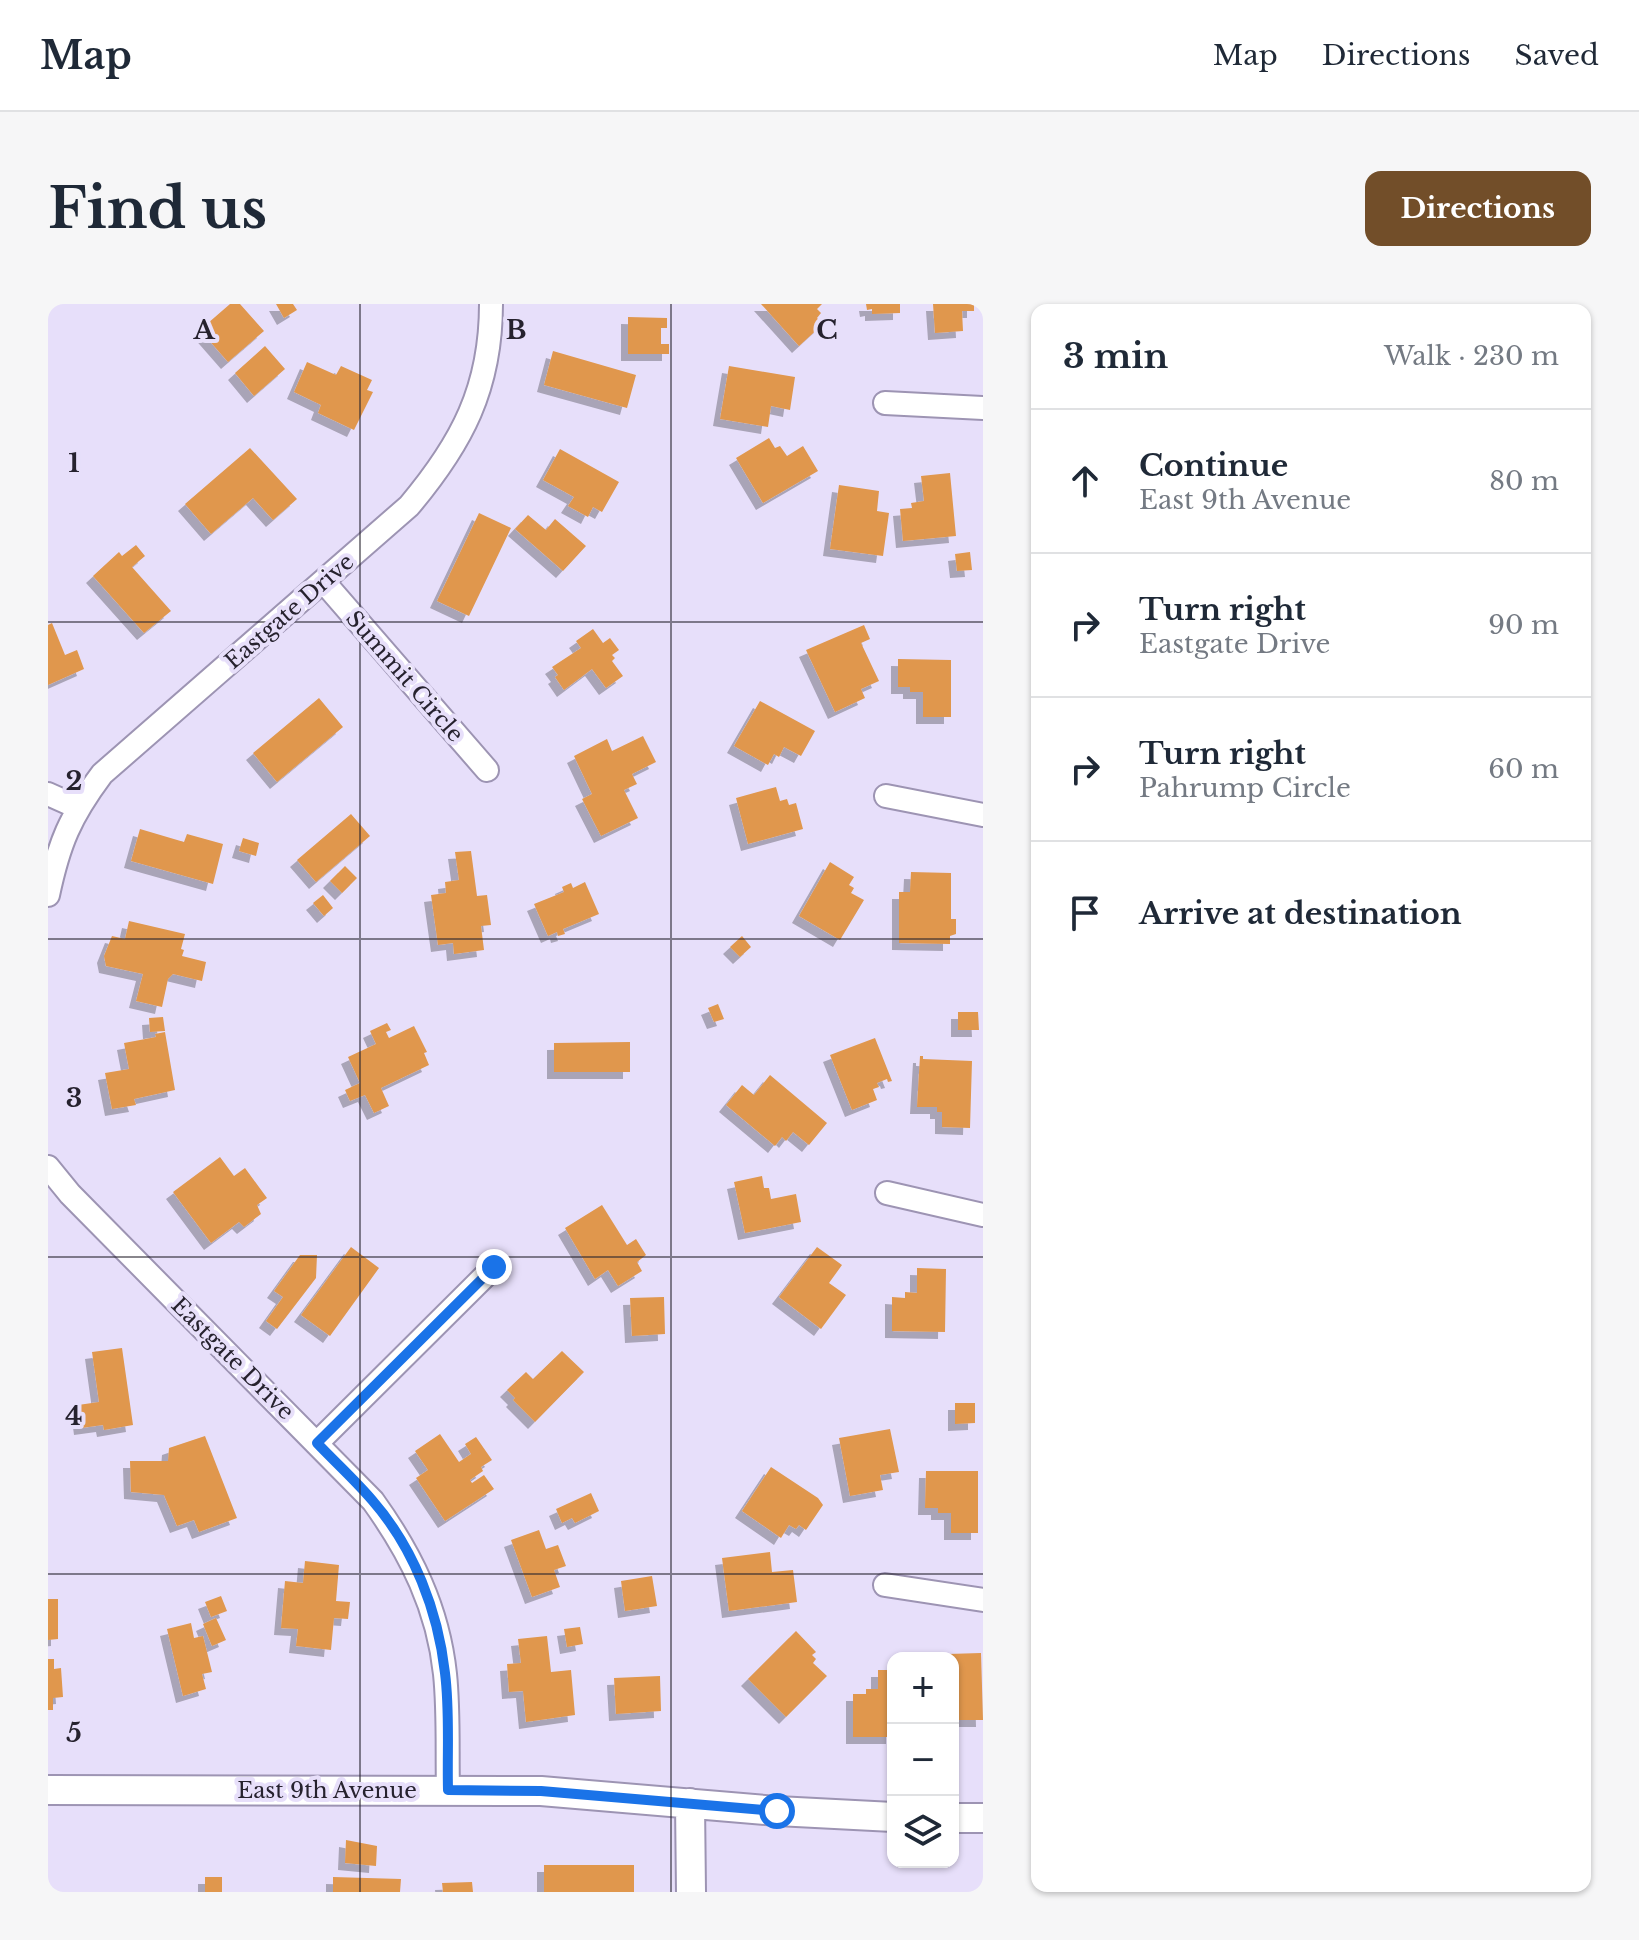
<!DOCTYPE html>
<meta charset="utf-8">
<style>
:root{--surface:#fff;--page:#f6f6f7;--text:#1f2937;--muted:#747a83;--line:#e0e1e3;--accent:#724e29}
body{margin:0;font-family:"Libre Baskerville",serif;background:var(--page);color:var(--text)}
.controls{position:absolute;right:24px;bottom:24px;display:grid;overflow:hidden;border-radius:16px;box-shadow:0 2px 6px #0004}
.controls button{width:72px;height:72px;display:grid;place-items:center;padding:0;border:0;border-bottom:2px solid var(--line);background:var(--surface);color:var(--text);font:40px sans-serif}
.stop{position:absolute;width:24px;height:24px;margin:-18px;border:6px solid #1a73e8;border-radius:50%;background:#fff}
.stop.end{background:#1a73e8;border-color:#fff;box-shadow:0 2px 8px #0008}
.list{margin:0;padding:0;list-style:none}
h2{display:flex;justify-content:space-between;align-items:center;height:104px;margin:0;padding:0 32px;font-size:34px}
h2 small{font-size:26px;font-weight:400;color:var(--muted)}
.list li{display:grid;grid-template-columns:52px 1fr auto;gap:24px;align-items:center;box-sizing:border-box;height:144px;padding:0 32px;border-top:2px solid var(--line)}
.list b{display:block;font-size:30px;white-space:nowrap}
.list p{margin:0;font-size:26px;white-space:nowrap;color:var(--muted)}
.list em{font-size:26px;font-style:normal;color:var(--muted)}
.icon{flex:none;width:44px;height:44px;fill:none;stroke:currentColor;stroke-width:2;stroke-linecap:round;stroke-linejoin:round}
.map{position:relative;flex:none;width:935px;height:1588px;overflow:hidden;border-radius:16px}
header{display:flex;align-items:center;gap:48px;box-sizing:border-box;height:112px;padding:0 40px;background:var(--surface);border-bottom:2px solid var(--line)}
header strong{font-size:38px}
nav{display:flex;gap:44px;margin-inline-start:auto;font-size:28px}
.intro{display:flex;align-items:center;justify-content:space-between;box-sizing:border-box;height:192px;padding:0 48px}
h1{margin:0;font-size:56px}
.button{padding:20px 36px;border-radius:16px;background:var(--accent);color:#fff;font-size:28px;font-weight:700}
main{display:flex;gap:48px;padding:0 48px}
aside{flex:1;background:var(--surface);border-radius:16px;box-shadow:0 2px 6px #0004}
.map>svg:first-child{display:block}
</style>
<header>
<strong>Map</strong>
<nav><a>Map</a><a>Directions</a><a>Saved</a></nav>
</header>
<div class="intro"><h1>Find us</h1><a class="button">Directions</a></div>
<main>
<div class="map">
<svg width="935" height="1588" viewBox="0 0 935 1588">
<defs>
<filter id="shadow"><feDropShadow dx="-7" dy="7" stdDeviation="0" flood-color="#0004"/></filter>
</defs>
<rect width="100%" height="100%" fill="#e7dffa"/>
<path fill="#e0974d" filter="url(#shadow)" d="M182 0H192L216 27 180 58 152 26Z
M228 0H245L249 6 236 14Z
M713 0H774L769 5 773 9 769 14 775 20 751 42Z
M818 0H852V9L824 10V5L819 6Z
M885 0H926V7H914L915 27 887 29Z
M580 13 619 14V24H613V40H621V50H580Z
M217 42 237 65 206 92 187 69Z
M505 47 588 71 579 104 496 81Z
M259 58 288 71 293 62 324 76 319 86 325 88 306 126 270 109 273 101 246 88Z
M681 62 747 73 742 106 723 102 720 123 672 115Z
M721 134 727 144 732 142 739 152 755 142 770 167 715 199 688 154Z
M202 144 249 195 225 216 205 194 163 230 137 200Z
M512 145 571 178 554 208 545 203 540 213 520 202 526 193 495 176Z
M902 169 908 232 855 237 852 205 864 204 863 199 876 197 873 172Z
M791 181 831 187 829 207 841 209 835 252 782 245Z
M431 209 463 224 421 312 389 297Z
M480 211 498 226 507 215 538 242 515 267 467 225Z
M88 241 97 252 84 263 123 307 96 329 45 272 71 248 74 252Z
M922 248 924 266 909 267 907 250Z
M4 319 17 351 29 346 36 365 0 381V321Z
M816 321 822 335 813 339 831 377 813 385 817 394 787 408 758 346Z
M545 325 555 339 562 334 571 346 564 351 567 354 564 357 575 372 558 384 544 365 516 386 507 373 510 371 504 363 533 344 528 337Z
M850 355 903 356V413H875V388H862V383H850Z
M271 394 295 423 229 478 205 449Z
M712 397 767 427 753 452 736 443 731 453 726 450 720 461 686 442Z
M595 432 608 458 584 470 589 480 576 486 590 514 553 532 534 495 544 490 526 452 559 435 564 447Z
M728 483 732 497 739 495 741 501 748 499 755 525 700 540 688 494Z
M303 510 322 532 268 578 249 556Z
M92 525 136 538 139 530 175 540 165 580 83 557Z
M195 534 211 539 208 552 191 547Z
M423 547 429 592 439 591 443 621 433 622 436 646 406 650 405 639 390 641 383 591 398 589 397 578 411 576 407 548Z
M782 558 806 573 801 581 806 584 803 589 816 596 792 636 751 612Z
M297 562 309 574 294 589 282 577Z
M863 568 903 569V615H908V630L902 632V640L851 639V588H862Z
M537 578 551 610 515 625 517 630 510 632 509 628 500 632 486 600 516 588 514 583 523 579 525 584Z
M275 591 285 604 276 612 265 599Z
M81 617 137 630 133 645 136 646 134 652 158 658 154 677 125 670 120 675 114 703 88 697 95 670 58 662 56 652 64 632 77 635Z
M694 632 703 643 692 653 682 643Z
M670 700 676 715 666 718 660 704Z
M910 708H930L931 726H910Z
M115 713 117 727 102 728 101 714Z
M339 719 343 726 338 728 341 734 366 722 379 748 376 749 381 761 333 784 341 802 326 809 317 791 302 797 297 786 312 779 300 753 328 740 322 727Z
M117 728 127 786 86 795 88 801 64 805 57 769 81 765 76 739 108 733 107 730Z
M827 734 844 777 840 778 839 775 829 779 831 783 825 785 829 796 804 806 782 751Z
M582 738V768H506V739Z
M872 752H875V755L924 757 922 824 894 823V808H889V803H869Z
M722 771 779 819 761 841 745 828 738 837 734 833 727 842 678 801 694 781 706 791Z
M172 853 186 872 197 864 219 894 209 901 213 910 196 923 191 918 163 939 125 888Z
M714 872 716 884H721L723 895 748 890 753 918 697 929 686 878Z
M554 901 579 941 588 935 598 951 589 958 594 967 570 982 560 966 547 975 517 924Z
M303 943 331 964 282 1032 253 1011Z
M769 943 794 961 781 979 798 991 773 1025 731 993Z
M252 951H269L268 974 229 1025 218 1017 235 993 226 987Z
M869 964 898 965 897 1028 844 1027V993L857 994V988L869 989Z
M616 993 617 1030 584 1032 582 994Z
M74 1044 85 1121 56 1126 55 1121 33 1124 30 1101 51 1098 44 1048Z
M514 1047 536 1068 487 1118 465 1096 467 1094 459 1086 478 1068 485 1075Z
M907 1099H927V1119L907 1120Z
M842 1125 851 1168 832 1171 835 1186 802 1192 791 1134Z
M392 1130 411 1158 423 1150 417 1140 428 1133 444 1156 433 1163 435 1167 422 1176 424 1179 436 1171 446 1185 397 1217 368 1174 380 1166 367 1147Z
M157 1132 189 1214 151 1228 146 1216 129 1222 116 1191 83 1188 82 1157H120L121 1144Z
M723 1163 770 1194 775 1201 758 1226 751 1221 748 1225 741 1221 733 1234 694 1207Z
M878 1167H930V1229H903V1209H890V1204H877Z
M543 1189 551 1207 527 1219 524 1214 514 1219 508 1205Z
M491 1226 498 1245 510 1241 518 1262 506 1266 512 1283 484 1293 463 1236Z
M722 1248 724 1268 745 1266 749 1298 681 1307 674 1254Z
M257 1257 291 1261 288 1297 302 1298 300 1315 286 1314 283 1346 248 1342 250 1325 233 1324 237 1277 255 1279Z
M604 1272 609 1302 577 1307 573 1277Z
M173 1292 179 1307 163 1313 157 1298Z
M0 1295H10V1335L0 1336Z
M168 1314 178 1336 164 1342 155 1320Z
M143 1319 146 1334 155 1332 164 1368 154 1370 158 1385 135 1392 119 1325Z
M532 1323 535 1340 519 1343 516 1325Z
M748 1327 768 1348 764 1351 768 1355 765 1359 779 1372 738 1413 700 1375Z
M499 1332 503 1368 523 1366 527 1411 478 1418 475 1387 461 1388 459 1360 473 1359 470 1335Z
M933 1349 935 1416H905V1354H900V1350Z
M0 1355H6V1365L13 1364 15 1393 5 1394V1406H0Z
M830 1366H845V1433H805V1390H818V1385H830Z
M612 1372 613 1407 568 1410 566 1374Z
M298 1536 329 1542 328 1562 297 1559Z
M496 1561H586V1588H496Z
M157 1573H174V1588H157Z
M285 1573 353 1575 352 1588H285Z
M424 1578 425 1588H395L394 1579Z"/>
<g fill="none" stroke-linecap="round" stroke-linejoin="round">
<g stroke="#9d94b3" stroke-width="26">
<path id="minor" d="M837 99 935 104
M275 277 439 466
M0 490 29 503
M838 492 935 511
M0 591C11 539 22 513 54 470L361 202C414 139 443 84 443 0
M0 863 22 890 325 1197C363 1250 390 1304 397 1370 401 1408 399 1448 400 1486
M839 889 935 911
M269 1139 446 963
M837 1281 935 1296"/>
</g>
<g stroke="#9d94b3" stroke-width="32">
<path id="tertiary" d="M0 1486 493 1487 729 1507 845 1513
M642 1499 643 1588
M905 1514H935"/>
</g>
<use href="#minor" stroke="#fff" stroke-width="22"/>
<use href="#tertiary" stroke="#fff" stroke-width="28"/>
</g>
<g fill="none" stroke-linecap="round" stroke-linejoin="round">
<path stroke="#1a73e8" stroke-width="10" d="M446 963 269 1139C287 1158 307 1176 324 1196 366 1244 390 1307 397 1369 402 1408 399 1448 400 1486L493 1487 729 1507"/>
</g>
<path fill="none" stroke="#26222e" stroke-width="2" stroke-opacity="0.55" d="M312 0V1588M623 0V1588M0 318H935M0 635H935M0 953H935M0 1270H935"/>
<g text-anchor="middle" stroke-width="8" stroke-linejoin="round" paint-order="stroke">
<g font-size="22" fill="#26222e" stroke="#e7dffa">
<text transform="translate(241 307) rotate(-41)" y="8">Eastgate Drive</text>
<text transform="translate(357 372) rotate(49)" y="8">Summit Circle</text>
<text transform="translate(185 1054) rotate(45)" y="8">Eastgate Drive</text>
<text x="279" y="1494">East 9th Avenue</text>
</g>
</g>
<g font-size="26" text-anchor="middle" font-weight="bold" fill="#26222e" stroke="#e7dffa" stroke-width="8" stroke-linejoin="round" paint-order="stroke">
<text x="156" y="35">A</text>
<text x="468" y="35">B</text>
<text x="779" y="35">C</text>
<text x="26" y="168">1</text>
<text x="26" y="486">2</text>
<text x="26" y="803">3</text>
<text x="26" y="1121">4</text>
<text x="26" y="1438">5</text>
</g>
</svg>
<div class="controls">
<button>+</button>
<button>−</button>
<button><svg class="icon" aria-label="layers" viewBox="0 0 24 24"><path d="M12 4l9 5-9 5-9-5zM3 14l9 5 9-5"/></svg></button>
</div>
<div class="stop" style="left:729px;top:1507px"></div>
<div class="stop end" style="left:446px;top:963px"></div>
</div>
<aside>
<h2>3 min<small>Walk · 230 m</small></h2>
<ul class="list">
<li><svg class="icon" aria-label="ahead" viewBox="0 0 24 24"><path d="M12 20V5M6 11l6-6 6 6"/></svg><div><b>Continue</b><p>East 9th Avenue</p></div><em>80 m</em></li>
<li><svg class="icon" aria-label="right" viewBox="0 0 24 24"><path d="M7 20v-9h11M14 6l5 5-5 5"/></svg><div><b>Turn right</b><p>Eastgate Drive</p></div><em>90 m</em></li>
<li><svg class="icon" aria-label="right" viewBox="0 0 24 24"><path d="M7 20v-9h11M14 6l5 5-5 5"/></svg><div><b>Turn right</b><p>Pahrump Circle</p></div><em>60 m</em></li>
<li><svg class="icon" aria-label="arrive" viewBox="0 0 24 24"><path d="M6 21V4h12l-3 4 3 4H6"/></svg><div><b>Arrive at destination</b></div></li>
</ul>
</aside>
</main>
